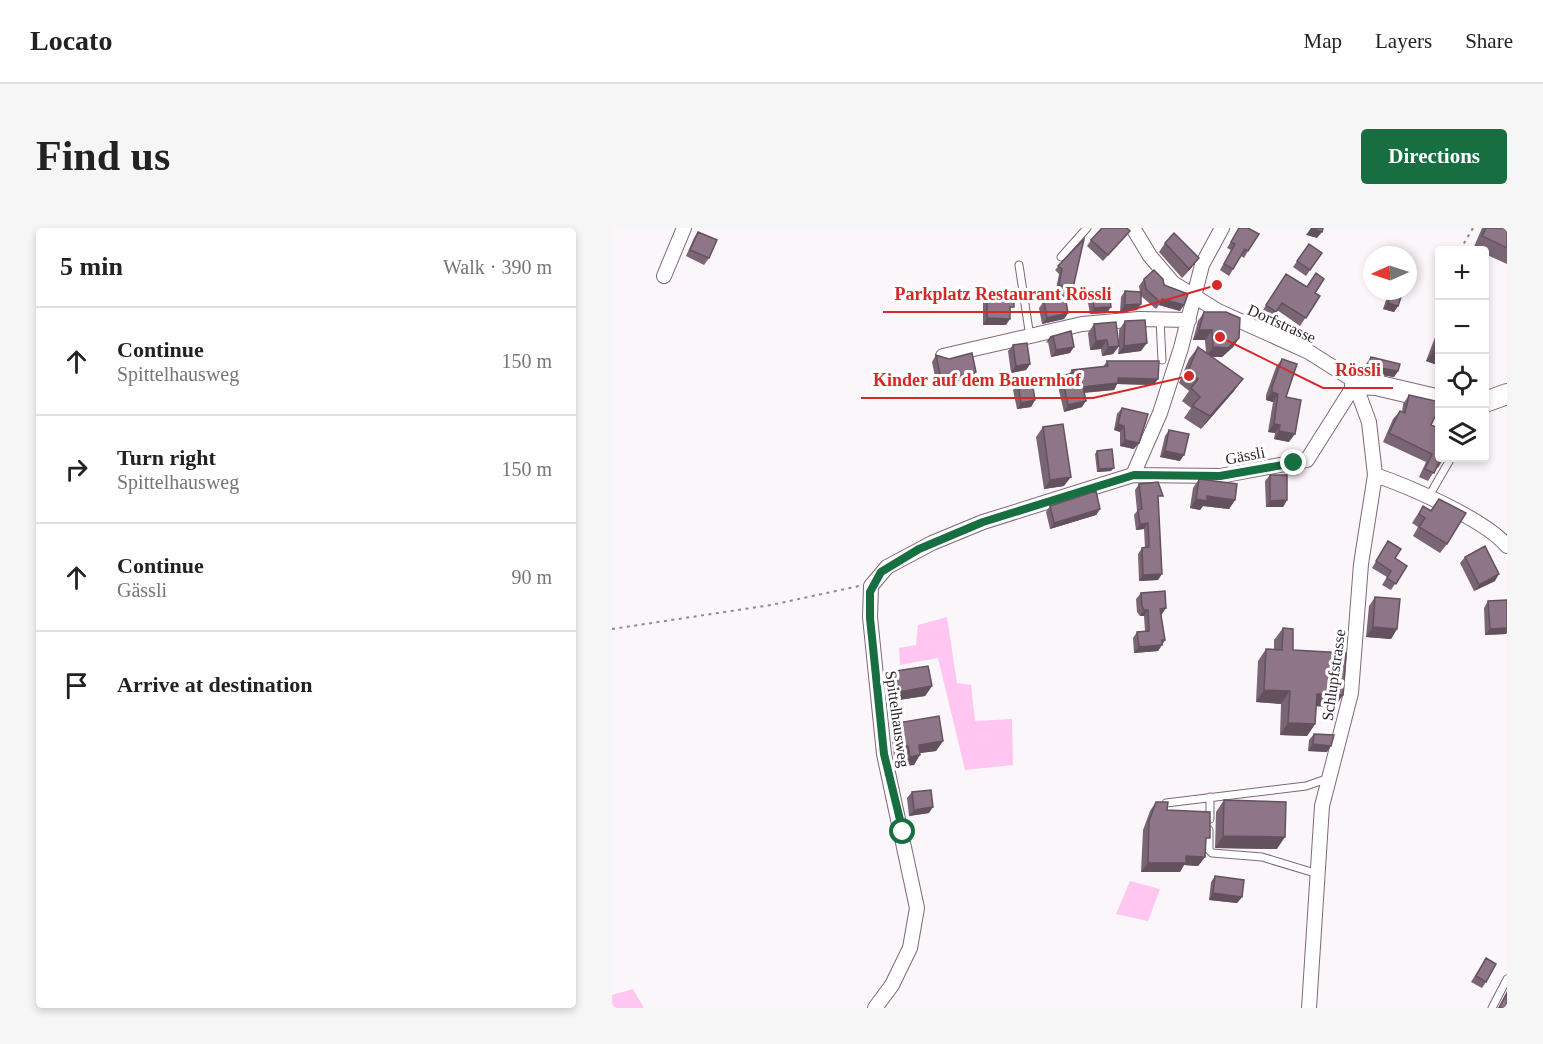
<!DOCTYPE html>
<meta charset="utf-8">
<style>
:root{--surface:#fff;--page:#f6f6f6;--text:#222;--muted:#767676;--line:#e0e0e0;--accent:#166e41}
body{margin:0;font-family:"Times New Roman",serif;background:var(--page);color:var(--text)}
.controls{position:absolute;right:18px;top:18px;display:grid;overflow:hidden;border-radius:6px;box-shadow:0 3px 9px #0003}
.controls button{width:54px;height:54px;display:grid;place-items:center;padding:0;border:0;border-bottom:2px solid var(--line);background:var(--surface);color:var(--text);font:30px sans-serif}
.compass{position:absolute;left:751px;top:18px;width:54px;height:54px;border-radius:50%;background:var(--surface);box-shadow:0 3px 9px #0003;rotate:267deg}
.stop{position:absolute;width:18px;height:18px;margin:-14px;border:4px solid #166e41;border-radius:50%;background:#fff}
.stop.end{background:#166e41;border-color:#fff;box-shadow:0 2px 6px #0008}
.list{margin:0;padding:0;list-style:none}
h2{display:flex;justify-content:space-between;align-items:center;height:78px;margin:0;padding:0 24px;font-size:26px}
h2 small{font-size:20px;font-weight:400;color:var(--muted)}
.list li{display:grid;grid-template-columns:39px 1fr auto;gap:18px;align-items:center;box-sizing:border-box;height:108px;padding:0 24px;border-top:2px solid var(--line)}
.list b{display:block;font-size:22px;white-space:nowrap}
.list p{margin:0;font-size:20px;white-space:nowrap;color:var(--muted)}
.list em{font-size:20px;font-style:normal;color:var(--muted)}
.icon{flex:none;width:33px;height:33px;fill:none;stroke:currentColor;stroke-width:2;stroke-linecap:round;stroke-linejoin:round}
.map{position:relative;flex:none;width:895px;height:780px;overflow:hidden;border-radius:6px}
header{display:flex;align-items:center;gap:36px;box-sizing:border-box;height:84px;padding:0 30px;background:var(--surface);border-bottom:2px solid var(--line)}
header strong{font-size:28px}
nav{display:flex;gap:33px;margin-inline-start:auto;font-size:21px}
.intro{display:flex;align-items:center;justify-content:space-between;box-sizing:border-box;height:144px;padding:0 36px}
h1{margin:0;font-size:42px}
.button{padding:15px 27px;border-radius:6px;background:var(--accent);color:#fff;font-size:21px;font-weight:700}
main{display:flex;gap:36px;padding:0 36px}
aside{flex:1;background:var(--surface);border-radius:6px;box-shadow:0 3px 9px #0003}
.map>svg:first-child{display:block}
</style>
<header>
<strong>Locato</strong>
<nav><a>Map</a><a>Layers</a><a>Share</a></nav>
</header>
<div class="intro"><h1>Find us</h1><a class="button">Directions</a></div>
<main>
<aside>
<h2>5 min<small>Walk · 390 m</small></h2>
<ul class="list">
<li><svg class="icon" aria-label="ahead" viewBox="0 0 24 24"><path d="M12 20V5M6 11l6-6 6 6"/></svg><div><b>Continue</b><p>Spittelhausweg</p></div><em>150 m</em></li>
<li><svg class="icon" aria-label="right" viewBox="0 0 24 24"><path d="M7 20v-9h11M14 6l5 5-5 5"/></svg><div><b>Turn right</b><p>Spittelhausweg</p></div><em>150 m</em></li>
<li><svg class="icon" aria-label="ahead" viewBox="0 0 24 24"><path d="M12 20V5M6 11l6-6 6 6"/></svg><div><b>Continue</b><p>Gässli</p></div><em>90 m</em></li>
<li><svg class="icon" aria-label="arrive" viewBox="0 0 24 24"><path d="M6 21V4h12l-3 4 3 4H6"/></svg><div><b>Arrive at destination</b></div></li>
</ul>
</aside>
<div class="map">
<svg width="895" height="780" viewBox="0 0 895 780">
<rect width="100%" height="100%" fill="#fbf6fa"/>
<path fill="#ffc6f1" d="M335 389 345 455 359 457 363 493 400 491 401 537 353 542 326 430 288 437 287 420 304 417 306 397Z
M518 653 548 661 536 693 504 686Z
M21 761 32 780H0V767Z"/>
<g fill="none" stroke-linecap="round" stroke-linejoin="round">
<g stroke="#7f6779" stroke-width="9">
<path id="lane" d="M449 29 475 0
M407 37 418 109
M548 92 550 132
M817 268 839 230
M554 575 694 558 717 550
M598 591V569
M597 602V622L600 625 650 629 706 646
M880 780 895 751"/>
</g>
<g stroke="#7f6779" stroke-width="16">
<path id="street" d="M521 0 538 28 561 55 606 83 697 124 738 150 743 156 757 194 763 247 749 336 739 465 710 578 697 780
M52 48 72 0
M331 128 470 96 527 91 577 92
M521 247 608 248 695 232 743 156
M763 247C796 258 874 292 895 318
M263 780 280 757 298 720 305 680 272 526 258 389 259 358 275 339 320 315 371 294 521 247 548 185 569 120 590 37 610 0"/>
</g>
<g stroke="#7f6779" stroke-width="22">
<path id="secondary" d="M743 156 764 157 828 172
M873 174 895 166"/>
</g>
<path stroke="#8f878d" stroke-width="2" stroke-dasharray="3 4.5" stroke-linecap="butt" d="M848 22 861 0
M0 401 159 377 247 358"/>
<use href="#lane" stroke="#fff" stroke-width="7"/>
<use href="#street" stroke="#fff" stroke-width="14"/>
<use href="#secondary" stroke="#fff" stroke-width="20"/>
</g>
<path fill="#7a6574" d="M627 0 636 23 632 30 629 28 617 48 608 42 619 22 615 20Z
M870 0H895V36L873 26V22H865L861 21Z
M518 3 491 33 475 18 479 12Z
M86 4 97 30 92 37 74 28 82 10Z
M472 11 458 64 452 63 456 85 452 91 430 96 427 80 430 76 429 71 433 65 448 62 444 61 447 46 443 42Z
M553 15 580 39 570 50 547 24Z
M697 16 710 25 694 48 681 39Z
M674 46 708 68 688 98 665 82 659 91 649 85Z
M532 51 552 57 568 83 547 77 544 81 529 68 525 82 508 84 509 69 513 63 528 64 527 58Z
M480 63 495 85 478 86 475 69Z
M777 63H791L786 78 782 84 771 81Z
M375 65 394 97H371V71Z
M592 84 627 110 621 119 610 129H600L622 163 589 201 572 190 579 180 570 173 577 163 567 155 577 131 586 119 594 124 593 112H581L586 93Z
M513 93 529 123 506 126 507 118 501 126 490 128 489 121 478 122 476 105 482 96 507 116V102Z
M828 96V138L814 133Z
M459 103 458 125 439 129 436 114 434 115 438 109Z
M401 117 418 136 414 142 399 145 396 123Z
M324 127 360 150 325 158 320 134Z
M759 129 786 143 782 149 751 144 754 136Z
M670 131 674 169 677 214 662 211 663 205 656 204 661 174 654 172V167L664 139Z
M495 133 542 157 505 156 502 162 472 165 470 179 452 184 445 154 450 148 457 146 460 142 491 139Z
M406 156 423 172 419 179 405 181 401 162Z
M797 167 819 197 832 230 826 240 825 239 816 253 807 249 814 234 771 214 781 191 788 183 790 184 791 176Z
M510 180 522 221 508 218V204L502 202 505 186Z
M431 199 452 258 432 261 424 209Z
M557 202 568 233 548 229 553 208Z
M485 223 499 243 485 244 483 226Z
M658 247 675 272 671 279H654L653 253Z
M587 251 623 272 617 281 591 278 588 282 578 280 581 260Z
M527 256 546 274V352L527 353 526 326 530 320H533L532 301 524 302 522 287 525 283 523 262Z
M827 271 835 316 828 325 801 308 806 299 800 295 811 278 819 282Z
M438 278 488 281 484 287 438 301 434 284Z
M776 313 783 330 795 338 779 362 770 357 775 349 760 340Z
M853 329 883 353 862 363 848 335Z
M529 365 550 386H549L553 412 546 423 522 425 521 410 525 404 533 403 532 388H528L525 384 524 371Z
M763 369 785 401 779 411 754 409 757 378Z
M895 372V404L894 406 873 407 872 380 876 373Z
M671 400 681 422 723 479 704 478 703 496 695 508 668 507 669 476 644 474 646 433 654 421H662V412Z
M283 443 320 458 313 468 280 473 277 452Z
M285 495 331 513 324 523 308 525 302 537 292 538 290 528 282 529 279 504Z
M702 506 715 524 696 523 697 512Z
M300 564 317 585 297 588 295 570Z
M612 572 665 621 603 620 604 584Z
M544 574 555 582 593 617V629L586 638 572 637 568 644H529L531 602 538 583Z
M603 648 630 669 625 675 597 672 599 654Z
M874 730V754L870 760 859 754Z
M895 763V780H886Z"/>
<path fill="#63525e" d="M699 0 710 4 705 10 694 7Z
M587 30 580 39 570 50 577 41Z
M447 57 461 60 458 64 444 61Z
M550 71 572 77 568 83 547 77Z
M776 75 786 78 782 84 771 81Z
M529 76 525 82 508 84 513 77Z
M499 79 495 85 478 86 482 80Z
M456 85 452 91 430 96 435 90Z
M375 90 398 91 394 97H371Z
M587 102H600L593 112H581Z
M441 108 436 114 434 115 438 109Z
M627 110 621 119 610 129H594L601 119Z
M495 112 489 121 478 122 484 113Z
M535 115 529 123 506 126 512 118Z
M507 118 501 126 490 128 496 119Z
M462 119 458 125 439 129 444 122Z
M821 124 828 126V138L814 133Z
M418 136 414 142 399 145 404 138Z
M756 138 786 143 782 149 751 144Z
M364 144 360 150 325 158 329 151Z
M506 150 546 151 542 157 505 156 502 162 466 165 471 159Z
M631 151 622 163 589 201 598 188Z
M660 164 666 166 661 174 654 172Z
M423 172 419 179 405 181 409 175Z
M474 173 470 179 452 184 456 177Z
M506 196 512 198 508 204 502 202Z
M662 196 668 197 663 205 656 204Z
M667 203 683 206 677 214 662 211Z
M513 212 527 215 522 221 508 218Z
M553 223 572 227 568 233 548 229Z
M502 240 499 243 485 244 487 241Z
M459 249 452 258 432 261 438 252Z
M595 268 623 272 617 281 591 278 588 282 578 280 584 271Z
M675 272 671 279H654L658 273Z
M488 281 484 287 438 301 442 295Z
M536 295 532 301 524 302 528 296Z
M550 346 546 352 527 353 531 347Z
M887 346 883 353 862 363 867 357Z
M554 380 550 386 544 387 548 381Z
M532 382H536L532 388H528Z
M761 399 785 401 779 411 754 409Z
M895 400V404L894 406 873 407 878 401Z
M550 412H553L546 423 522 425 527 419Z
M320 458 313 468 280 473 287 464Z
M652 462 678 463 669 476 644 474Z
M705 466 731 467 723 479 697 478Z
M676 495 703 496 695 508 668 507Z
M331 513 324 523 300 526 307 517Z
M701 516 719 518 715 524 696 523Z
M296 518 290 528 282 529 288 520Z
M308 527 302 537 292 538 298 529Z
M321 579 317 585 297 588 302 582Z
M611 608 673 609 665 621 603 620Z
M574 628 593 629 586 638 572 637 568 644H529L536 635Z
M601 665 630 669 625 675 597 672Z"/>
<path fill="#8e7587" stroke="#63525e" stroke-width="1.5" d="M490 0H515L518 3 496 27 479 12Z
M627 0H636L647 6 636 23 633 21 621 41 612 36 623 16 619 14Z
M699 0H711L710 4Z
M874 0H895V20L870 8Z
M86 4 105 12 97 30 78 22Z
M562 5 587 30 577 41 553 15Z
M472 11 461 60 447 57 450 41 446 38Z
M697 16 710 25 698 42 685 33Z
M542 42 551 51 552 57 576 66 572 77 550 71 549 75 534 61 532 51Z
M704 45 712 51 703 65 708 68 694 90 670 75 664 84 654 77 674 46 695 59Z
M497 60 499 79 482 80 480 63Z
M452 61 456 85 435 90 432 74 435 73 433 65Z
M513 63 529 64V76L513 77Z
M779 63H791L786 78 776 75Z
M375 65H402V79H398V91L375 90Z
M592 84H614L628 90 627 110 616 120 601 119 600 102H587Z
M533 92 535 115 512 118 513 93Z
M504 94 507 118 496 119 495 112 484 113 482 96Z
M459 103 462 119 444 122 441 108 438 109Z
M828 105V126L821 124Z
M415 115 418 136 404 138 401 117Z
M586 119 631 151 598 188 580 178 588 169 579 160 586 151 576 143Z
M360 125 364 144 329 151 324 127 337 131Z
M759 129 788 136 786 143 756 138Z
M670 131 685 136 674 169 689 172 683 206 667 203 668 197 662 196 666 166 660 164V159Z
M495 133H547L546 151 506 150V155L471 159 474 173 456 177 450 148 461 145 460 142 496 138Z
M420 153 423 172 409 175 406 156Z
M797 167 828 174V178L819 197 828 201V230H832V231L829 230 822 245 813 241 820 226 777 205 788 183 793 185Z
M510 180 536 186 527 215 513 212 512 198 506 196Z
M451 196 459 249 438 252 431 199Z
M557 202 577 206 572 227 553 223Z
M500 221 502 240 487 241 485 223Z
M658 247H675V272L658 273Z
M587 251 625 256 623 272 595 268V273L584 271Z
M546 254 551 268H546L550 346 531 347 530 320 537 319 536 295 528 296 526 282 530 281 527 256Z
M484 263 488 281 442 295 438 278Z
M827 271 854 285 835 316 807 299 813 290 807 286 811 278 819 283Z
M776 313 789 321 783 330 795 338 784 356 775 350 779 343 764 333Z
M873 318 887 346 867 357 853 329Z
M553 363 554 380 548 381 553 412H550V417L527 419 525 404 537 403 536 382H532L530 378 529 365Z
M763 369 788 371 785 401 761 399Z
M895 372V400L878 401 876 373Z
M671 400 681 401V422L734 425 731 467 705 466 703 496 676 495 678 463 652 462 654 421 670 422Z
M316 438 320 458 287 464 283 443Z
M327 488 331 513 307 517 308 527 298 529 296 518 288 520 285 495Z
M702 506 722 507 719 518 701 516Z
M319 562 321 579 302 582 300 564Z
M612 572 674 574 673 609 611 608Z
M544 574H556L555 582 598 584V610H594L593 629 574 628V635H536L537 593Z
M603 648 632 652 630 669 601 665Z
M874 730 884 736 874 754 864 748Z
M895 765V780H887Z"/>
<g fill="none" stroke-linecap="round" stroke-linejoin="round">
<path stroke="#166e41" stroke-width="8" d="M291 604 272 526 258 390V364L269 344 307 321 371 294 522 247 608 248 682 235"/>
</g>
<g text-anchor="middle" stroke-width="6" stroke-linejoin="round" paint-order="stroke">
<g font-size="16" fill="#2f252d" stroke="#fff">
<text transform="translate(670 95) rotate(24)" y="6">Dorfstrasse</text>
<text transform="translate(633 227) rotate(-11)" y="6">Gässli</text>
<text transform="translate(721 447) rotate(-82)" y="6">Schlupfstrasse</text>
<text transform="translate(286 491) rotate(82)" y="6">Spittelhausweg</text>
</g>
</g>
<path fill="none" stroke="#d62828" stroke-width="2" d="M605 57L512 84H271M608 109L711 160H781M577 148L481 170H249"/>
<g fill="#d62828" stroke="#fff" stroke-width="2">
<circle cx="605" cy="57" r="6"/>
<circle cx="608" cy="109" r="6"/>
<circle cx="577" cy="148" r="6"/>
</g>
<g font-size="18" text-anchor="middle" font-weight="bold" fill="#d62828" stroke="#fff" stroke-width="6" stroke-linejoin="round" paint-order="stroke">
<text x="391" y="72">Parkplatz Restaurant Rössli</text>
<text x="746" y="148">Rössli</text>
<text x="365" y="158">Kinder auf dem Bauernhof</text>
</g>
</svg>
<div class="controls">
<button>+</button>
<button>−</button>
<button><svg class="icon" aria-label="locate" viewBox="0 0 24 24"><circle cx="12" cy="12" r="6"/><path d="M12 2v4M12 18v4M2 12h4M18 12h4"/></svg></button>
<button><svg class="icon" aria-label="layers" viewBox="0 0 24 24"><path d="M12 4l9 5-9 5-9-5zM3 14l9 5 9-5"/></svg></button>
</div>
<svg class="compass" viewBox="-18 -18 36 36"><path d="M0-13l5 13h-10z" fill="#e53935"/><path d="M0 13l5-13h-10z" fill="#767676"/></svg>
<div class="stop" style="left:291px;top:604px"></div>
<div class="stop end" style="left:682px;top:235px"></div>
</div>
</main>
